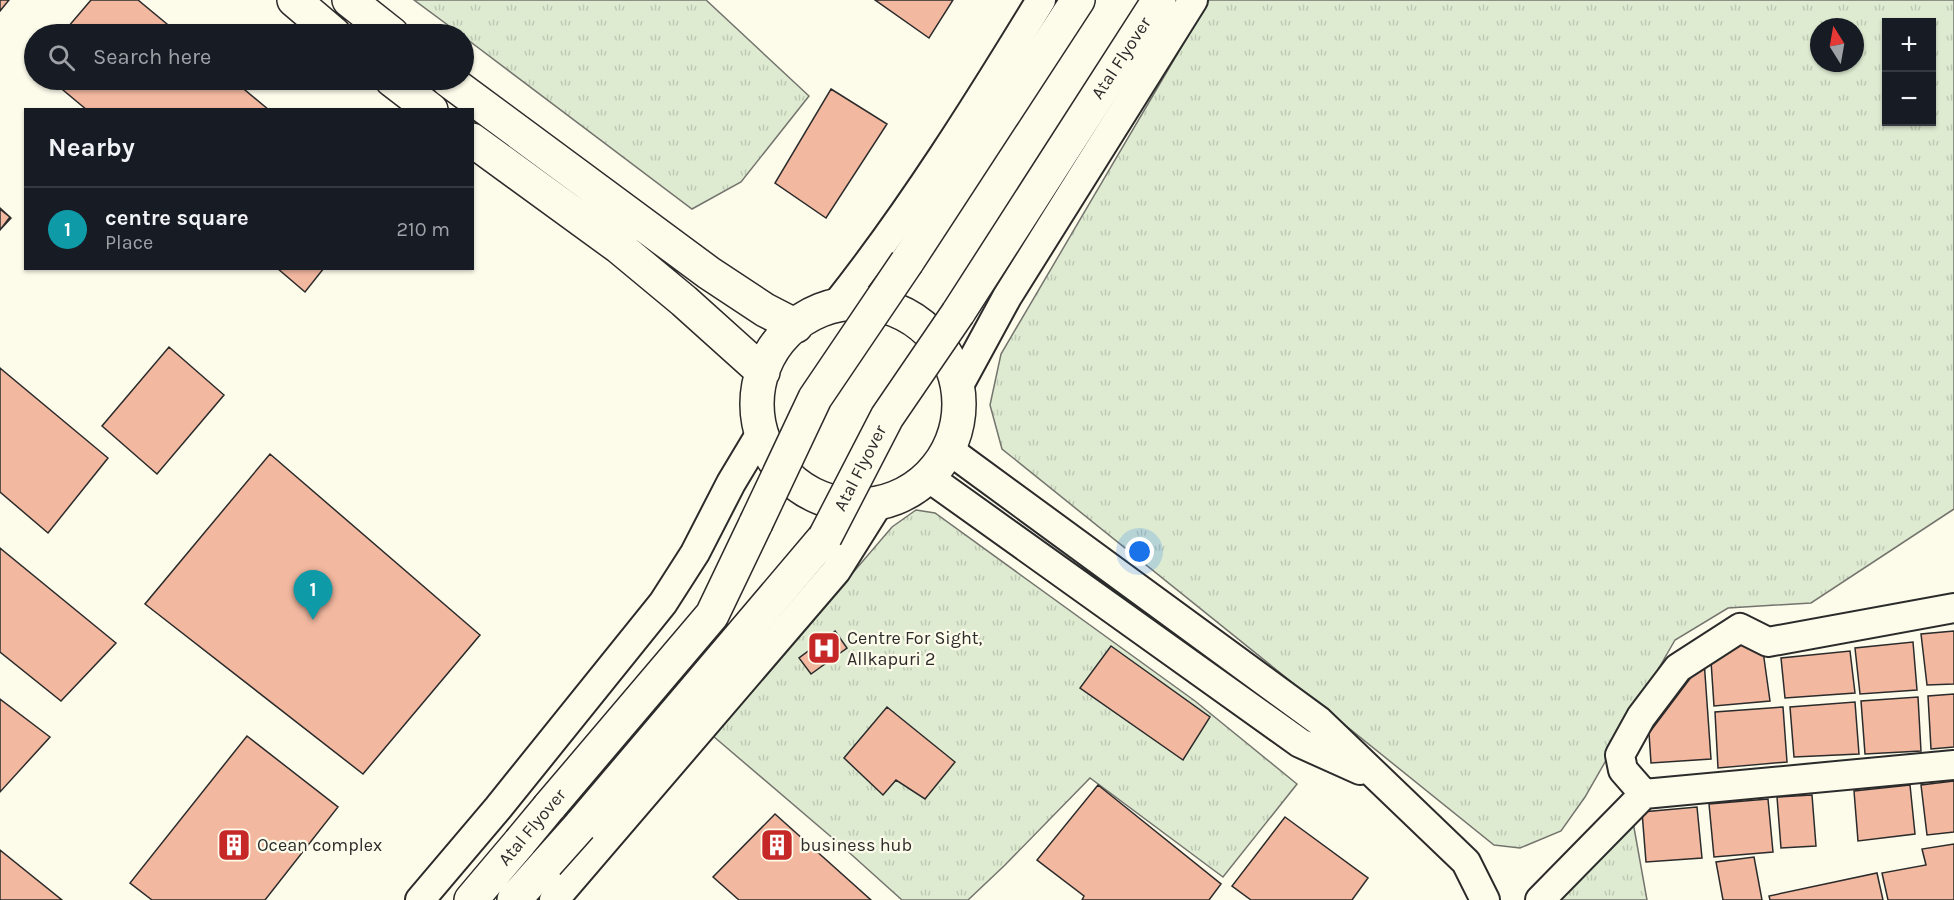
<!DOCTYPE html>
<meta charset="utf-8">
<style>
:root{--surface:#171b24;--page:#20242c;--text:#f1f3f6;--muted:#9ea1a6;--line:#363941;--accent:#c62828}
body{margin:0;font-family:Karla,sans-serif;background:var(--page);color:var(--text)}
.controls{position:absolute;right:18px;top:18px;display:grid;overflow:hidden;border-radius:0px;box-shadow:0 2px 4px #0004}
.controls button{width:54px;height:54px;display:grid;place-items:center;padding:0;border:0;border-bottom:2px solid var(--line);background:var(--surface);color:var(--text);font:30px sans-serif}
.compass{position:absolute;left:1810px;top:18px;width:54px;height:54px;border-radius:50%;background:var(--surface);box-shadow:0 2px 4px #0004;rotate:349deg}
.you{position:absolute;left:1140px;top:552px;width:21px;height:21px;margin:-15px;border:4px solid #fff;border-radius:50%;background:#1a73e8;box-shadow:0 0 0 9px #1a73e833}
.badge{display:grid;place-items:center;width:39px;height:39px;border-radius:50%;background:var(--accent);color:#fff;font-size:20px;font-weight:700}
.pin{position:absolute;translate:-50% -50px;filter:drop-shadow(0 2px 3px #0008)}
.pin::after{content:'';position:absolute;top:32px;width:21px;height:18px;background:inherit;clip-path:polygon(0 0,100% 0,50% 100%)}
.list{margin:0;padding:0;list-style:none}
h2{display:flex;justify-content:space-between;align-items:center;height:78px;margin:0;padding:0 24px;font-size:26px}
h2 small{font-size:20px;font-weight:400;color:var(--muted)}
.list li{display:grid;grid-template-columns:39px 1fr auto;gap:18px;align-items:center;box-sizing:border-box;height:84px;padding:0 24px;border-top:2px solid var(--line)}
.list b{display:block;font-size:22px;white-space:nowrap}
.list p{margin:0;font-size:20px;white-space:nowrap;color:var(--muted)}
.list em{font-size:20px;font-style:normal;color:var(--muted)}
.icon{flex:none;width:33px;height:33px;fill:none;stroke:currentColor;stroke-width:2;stroke-linecap:round;stroke-linejoin:round}
.map{position:relative;flex:none;width:1954px;height:900px;overflow:hidden}
.search{position:absolute;background:var(--surface);box-shadow:0 2px 4px #0004;left:24px;top:24px;width:450px;height:66px;display:flex;align-items:center;gap:15px;box-sizing:border-box;padding:0 21px;border-radius:33px;color:var(--muted);font-size:22px}
.panel{position:absolute;background:var(--surface);box-shadow:0 2px 4px #0004;left:24px;top:108px;width:450px;height:162px;border-radius:0px}
.map>svg:first-child{display:block}
</style>
<div class="map">
<svg width="1954" height="900" viewBox="0 0 1954 900">
<defs>
<pattern id="grass-tufts" width="24" height="20" patternUnits="userSpaceOnUse" patternTransform="scale(1.5)"><rect width="24" height="20" fill="#deebd1"/><path d="M3 7l-1-3M5 7V3M7 7l1-3M15 17l-1-3M17 17v-4M19 17l1-3" fill="none" stroke="#bfcab4"/></pattern>
</defs>
<rect width="100%" height="100%" fill="#fdfbea"/>
<path fill="url(#grass-tufts)" stroke="#74746e" stroke-width="1.5" fill-rule="evenodd" d="M414 0H706L809 96 741 182 692 209 464 37V34H460Z
M1209 0H1954V509L1811 603 1728 608 1675 640 1585 797 1561 831 1520 848 1494 845 1002 449 990 405 1001 354ZM1886 22H1932V122H1886ZM1819 27H1855V63H1819Z
M916 510 935 513 1195 701 1297 784 1223 877 1090 778 1005 865 968 900H902L843 847 713 736 892 527Z
M1633 822 1647 900H1555Z"/>
<path fill="#f2b8a0" stroke="#2b2b2b" stroke-width="1.5" d="M0 0H9L0 11Z
M91 0H138L179 34H62Z
M875 0H953L929 38Z
M51 80H233L269 110H87Z
M831 89 887 124 826 218 775 183Z
M0 208 10 217 0 230Z
M0 209 11 218 0 230Z
M277 268H324L305 292Z
M169 347 224 395 157 474 102 426Z
M0 368 108 458 48 533 0 492Z
M270 454 480 635 363 774 145 604Z
M0 548 116 643 61 701 0 652Z
M835 631 847 648 811 674 799 658Z
M1954 631V684L1927 685 1921 634Z
M1913 642 1917 690 1860 694 1855 648Z
M1762 644 1770 701 1714 706 1711 661 1728 646Z
M1111 646 1210 717 1183 760 1080 688Z
M1850 651 1855 693 1785 698 1781 658Z
M1704 660 1711 759 1651 763 1649 733Z
M1954 694V747L1931 749 1928 696Z
M1918 697 1921 751 1865 754 1861 701Z
M0 699 50 737 0 792Z
M1855 702 1859 754 1794 757 1790 707Z
M887 707 955 762 925 799 896 780 883 795 844 758Z
M1783 707 1787 762 1718 768 1715 712Z
M247 736 338 807 265 900H152L130 883Z
M1954 781V832L1927 835 1921 785Z
M1098 785 1221 884 1209 900H1082L1084 896 1037 860Z
M1910 785 1915 834 1858 841 1854 791Z
M1812 795 1816 846 1781 848 1777 797Z
M1768 799 1773 852 1714 857 1709 804Z
M1697 807 1702 858 1646 862 1642 812Z
M775 814 871 900H739L713 877Z
M1285 817 1368 878 1352 900H1251L1232 886Z
M1954 844V900H1888L1882 873 1926 865 1922 849Z
M0 850 62 900H0Z
M1754 857 1762 900H1723L1716 862Z
M1877 873 1883 900H1770L1769 896Z"/>
<g fill="none" stroke-linecap="round" stroke-linejoin="round">
<g stroke="#2b2b2b" stroke-width="32">
<path id="minor" d="M836 305C912 209 977 105 1041 0
M958 387 1007 297 1193 0
M949 450 1319 721 1466 862 1485 900
M928 477 1300 743 1360 770
M1644 794 1623 770 1620 755 1641 717 1678 668 1740 628 1768 642 1954 608
M420 900 498 808 663 603 695 553 731 483 761 433
M554 900 836 571 880 501
M1540 900 1644 794 1954 765"/>
</g>
<g stroke="#2b2b2b" stroke-width="36">
<path id="major" d="M294 0 334 34
M349 0 392 34
M392 80 431 110
M448 80 709 273 765 310 796 326
M472 140 619 247 684 301 763 372
M907 262 1078 0
M757 404a101 101 0 1 1 202 0a101 101 0 1 1-202 0Z
M958 313 1159 0
M549 807 712 615 756 523
M580 826 825 537
M471 900 520 842
M514 900 547 863"/>
</g>
<use href="#minor" stroke="#fdfbea" stroke-width="28"/>
<use href="#major" stroke="#fdfbea" stroke-width="33"/>
<g stroke="#2b2b2b" stroke-width="36" stroke-linecap="butt">
<path id="major-bridge" d="M756 523 815 398 907 262
M825 537 887 417 958 313
M520 842 549 807
M547 863 580 826"/>
</g>
<use href="#major-bridge" stroke="#fdfbea" stroke-width="33"/>
</g>
<defs>
<g id="hospital-square" transform="scale(1.725)"><rect x="-9" y="-9" width="18" height="18" rx="4" fill="#c62828" stroke="#fdfbea"/><path d="M-5-5h3v3.5h4V-5h3V5h-3V1.5h-4V5h-3Z" fill="#fff"/></g>
<g id="building-square" transform="scale(1.725)"><rect x="-9" y="-9" width="18" height="18" rx="4" fill="#c62828" stroke="#fdfbea"/><path d="M-4-6H4V6H1V3H-1V6H-4ZM-2.5-4.3h1.7v1.8h-1.7ZM.8-4.3h1.7v1.8H.8ZM-2.5-1h1.7V.8h-1.7ZM.8-1h1.7V.8H.8Z" fill="#fff"/></g>
</defs>
<g fill-rule="evenodd">
<use href="#hospital-square" x="824" y="648"/>
<use href="#building-square" x="234" y="845"/>
<use href="#building-square" x="777" y="845"/>
</g>
<g text-anchor="middle" stroke-width="4.5" stroke-linejoin="round" paint-order="stroke">
<g font-size="18" fill="#2b2b2b" stroke="#fdfbea">
<text transform="translate(1121 58) rotate(-57)" y="6">Atal Flyover</text>
<text transform="translate(860 468) rotate(-63)" y="6">Atal Flyover</text>
<text transform="translate(532 827) rotate(-50)" y="6">Atal Flyover</text>
</g>
<g font-size="18" fill="#2b2b2b" stroke="#fdfbea" text-anchor="start">
<text x="847" y="644">Centre For Sight,<tspan x="847" dy="21">Allkapuri 2</tspan></text>
<text x="257" y="851">Ocean complex</text>
<text x="800" y="851">business hub</text>
</g>
</g>
</svg>
<div class="controls">
<button>+</button>
<button>−</button>
</div>
<svg class="compass" viewBox="-18 -18 36 36"><path d="M0-13l5 13h-10z" fill="#e53935"/><path d="M0 13l5-13h-10z" fill="#9ea1a6"/></svg>
<div class="you"></div>
<div class="pin badge" style="left:313px;top:620px;background:#0f9aa8">1</div>
<div class="search"><svg class="icon" aria-label="search" viewBox="0 0 24 24"><circle cx="10" cy="10" r="6"/><path d="M15 15l6 6"/></svg>Search here</div>
<section class="panel">
<h2>Nearby<small></small></h2>
<ul class="list">
<li><span class="badge" style="background:#0f9aa8">1</span><div><b>centre square</b><p>Place</p></div><em>210 m</em></li>
</ul>
</section>
</div>
